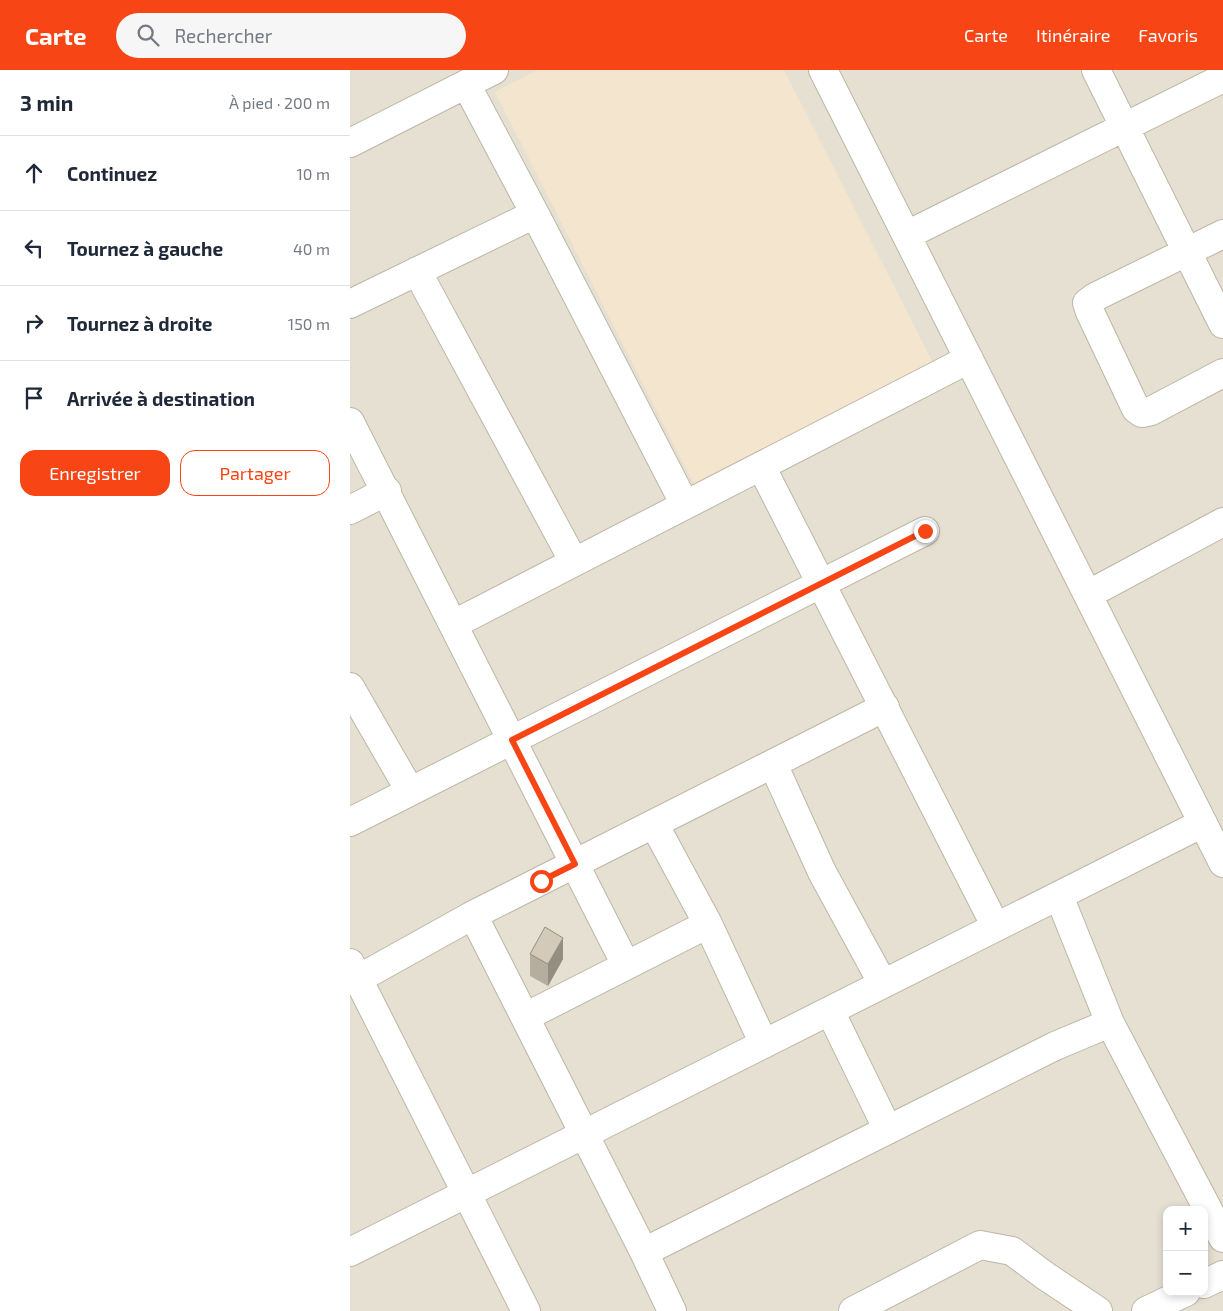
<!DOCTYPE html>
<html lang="fr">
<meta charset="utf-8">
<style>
:root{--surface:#fff;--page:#f6f6f7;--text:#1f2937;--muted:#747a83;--line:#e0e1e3;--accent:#f74515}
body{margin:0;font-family:"Exo 2",sans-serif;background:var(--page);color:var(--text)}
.controls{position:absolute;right:15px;bottom:15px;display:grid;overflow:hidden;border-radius:10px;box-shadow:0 2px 8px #0003}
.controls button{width:45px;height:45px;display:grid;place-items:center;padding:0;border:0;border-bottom:1px solid var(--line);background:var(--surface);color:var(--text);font:25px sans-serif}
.stop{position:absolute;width:15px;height:15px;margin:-11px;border:4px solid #f74515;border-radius:50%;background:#fff}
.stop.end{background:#f74515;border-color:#fff;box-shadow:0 1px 5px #0008}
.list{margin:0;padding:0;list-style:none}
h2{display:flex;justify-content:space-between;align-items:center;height:65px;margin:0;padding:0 20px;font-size:21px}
h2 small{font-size:16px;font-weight:400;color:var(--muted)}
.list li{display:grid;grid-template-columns:32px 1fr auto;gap:15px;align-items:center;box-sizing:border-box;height:75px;padding:0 20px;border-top:1px solid var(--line)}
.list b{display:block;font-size:19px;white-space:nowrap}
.list em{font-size:16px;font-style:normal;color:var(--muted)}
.actions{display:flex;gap:10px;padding:15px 20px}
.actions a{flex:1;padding:11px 0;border:1px solid var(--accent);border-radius:15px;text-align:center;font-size:18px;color:var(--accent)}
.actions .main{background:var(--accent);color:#fff}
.icon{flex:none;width:28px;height:28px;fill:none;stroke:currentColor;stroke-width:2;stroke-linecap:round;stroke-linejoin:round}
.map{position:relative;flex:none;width:873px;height:1241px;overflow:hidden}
header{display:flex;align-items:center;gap:30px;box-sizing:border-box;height:70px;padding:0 25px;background:var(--accent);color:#fff}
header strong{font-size:24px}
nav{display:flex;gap:28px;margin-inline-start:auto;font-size:18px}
.search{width:350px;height:45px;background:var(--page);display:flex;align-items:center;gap:12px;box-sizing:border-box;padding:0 18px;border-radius:28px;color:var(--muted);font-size:19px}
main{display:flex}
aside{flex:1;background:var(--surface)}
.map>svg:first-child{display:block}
</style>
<header>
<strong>Carte</strong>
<div class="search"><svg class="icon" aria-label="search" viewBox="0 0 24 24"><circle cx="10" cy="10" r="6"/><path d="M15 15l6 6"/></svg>Rechercher</div>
<nav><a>Carte</a><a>Itinéraire</a><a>Favoris</a></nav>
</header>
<main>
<aside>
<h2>3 min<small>À pied · 200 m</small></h2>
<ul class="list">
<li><svg class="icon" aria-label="ahead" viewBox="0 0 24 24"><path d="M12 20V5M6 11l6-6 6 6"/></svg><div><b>Continuez</b></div><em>10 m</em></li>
<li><svg class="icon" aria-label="left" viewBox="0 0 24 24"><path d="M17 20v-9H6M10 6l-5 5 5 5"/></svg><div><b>Tournez à gauche</b></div><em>40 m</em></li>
<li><svg class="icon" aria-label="right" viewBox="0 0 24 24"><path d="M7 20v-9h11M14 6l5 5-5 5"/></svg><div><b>Tournez à droite</b></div><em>150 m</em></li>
<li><svg class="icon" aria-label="arrive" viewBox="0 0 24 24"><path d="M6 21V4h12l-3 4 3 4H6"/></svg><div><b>Arrivée à destination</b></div></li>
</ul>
<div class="actions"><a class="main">Enregistrer</a><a>Partager</a></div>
</aside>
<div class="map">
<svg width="873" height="1241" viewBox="0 0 873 1241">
<rect width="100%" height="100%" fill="#f1eee3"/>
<path fill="#e5e0d1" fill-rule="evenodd" d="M0 0H873V1241H0ZM817 1140H854V1222H817Z"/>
<path fill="#f4e6ce" d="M187 0H434L583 293 345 416 145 22Z"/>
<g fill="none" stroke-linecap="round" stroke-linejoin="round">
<g stroke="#bdb6a6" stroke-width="30">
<path id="minor" d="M473 0 873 793
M746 0 873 254
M116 14 185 144 335 435
M0 73 144 0
M873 164 745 227 737 233 740 242 786 339 792 343 801 341 873 303
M557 165 873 8
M67 201 224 492
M0 234 185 144
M0 352 276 895
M411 396 646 857
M0 440 37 421
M739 524 873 452
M104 554 619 289
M0 617 60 721
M423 694 472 802 533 914
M0 752 575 461
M304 754 358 854 414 974
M709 826 760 953 873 1168
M123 845 294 1182 322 1241
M0 893 176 1241
M8 909 123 845 535 637
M480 941 538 1060
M175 947 358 854
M0 1182 853 753
M294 1182 705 976 760 953
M854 1214 873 1205
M503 1241 630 1175 662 1181 694 1205 748 1241
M796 1241 836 1222"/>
</g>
<use href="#minor" stroke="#fff" stroke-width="28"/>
</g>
<path fill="#b5ae9f" d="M180 884 213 889 198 916 180 906Z"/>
<path fill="#948d82" d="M213 868V889L198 916V894Z"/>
<path fill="#d3cab9" stroke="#948d82" d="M195 857 213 868 198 894 180 884Z"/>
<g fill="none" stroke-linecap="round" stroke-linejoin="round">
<path stroke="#f74515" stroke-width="6" d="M191 811 225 794 162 670 575 461"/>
</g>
</svg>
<div class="controls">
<button>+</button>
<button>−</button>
</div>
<div class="stop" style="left:191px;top:811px"></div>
<div class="stop end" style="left:575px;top:461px"></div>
</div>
</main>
